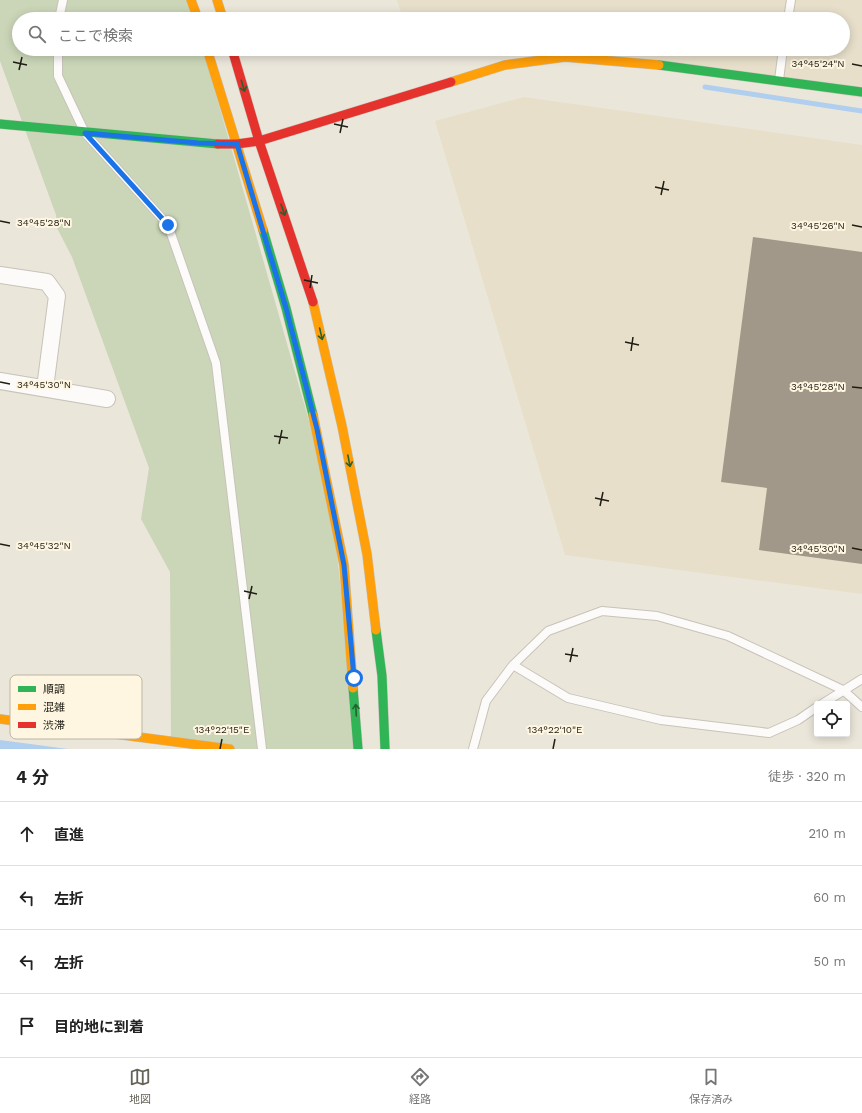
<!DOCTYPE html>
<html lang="ja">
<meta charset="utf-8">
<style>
:root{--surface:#fff;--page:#f6f6f6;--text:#222;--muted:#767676;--line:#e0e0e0;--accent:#666359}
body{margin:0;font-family:"Work Sans","Noto Sans JP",sans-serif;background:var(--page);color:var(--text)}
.controls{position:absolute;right:12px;bottom:12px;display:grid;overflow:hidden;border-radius:4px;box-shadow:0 2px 10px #0003}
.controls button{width:36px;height:36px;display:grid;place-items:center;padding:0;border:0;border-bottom:1px solid var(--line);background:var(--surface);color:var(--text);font:20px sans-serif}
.stop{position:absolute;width:12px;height:12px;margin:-9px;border:3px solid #1a73e8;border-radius:50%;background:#fff}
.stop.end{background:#1a73e8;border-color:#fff;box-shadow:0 1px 4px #0008}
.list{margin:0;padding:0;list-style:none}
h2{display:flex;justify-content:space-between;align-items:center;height:52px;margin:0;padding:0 16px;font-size:17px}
h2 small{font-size:13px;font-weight:400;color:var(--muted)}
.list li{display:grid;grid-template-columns:26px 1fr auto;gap:12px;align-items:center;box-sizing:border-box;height:64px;padding:0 16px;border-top:1px solid var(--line)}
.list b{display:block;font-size:15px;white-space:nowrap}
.list em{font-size:13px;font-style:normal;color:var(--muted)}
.icon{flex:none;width:22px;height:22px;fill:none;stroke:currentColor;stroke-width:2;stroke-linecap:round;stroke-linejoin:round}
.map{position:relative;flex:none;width:862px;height:749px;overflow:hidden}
.search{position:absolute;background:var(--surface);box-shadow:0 2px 10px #0003;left:12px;right:12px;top:12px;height:44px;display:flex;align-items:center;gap:10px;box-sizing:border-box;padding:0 14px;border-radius:22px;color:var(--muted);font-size:15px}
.sheet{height:308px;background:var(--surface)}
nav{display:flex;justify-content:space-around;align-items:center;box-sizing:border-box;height:56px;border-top:1px solid var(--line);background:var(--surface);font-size:11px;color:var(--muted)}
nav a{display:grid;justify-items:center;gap:2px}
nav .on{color:var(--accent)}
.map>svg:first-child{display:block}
</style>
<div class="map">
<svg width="862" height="749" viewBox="0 0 862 749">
<rect width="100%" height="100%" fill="#ebe6da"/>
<path fill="#e7dfca" d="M397 0H862V98L537 49H843V19H403Z
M524 97 862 145V594L565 555 435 121Z"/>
<path fill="#cbd6b8" d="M0 0H186L193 19H19V49H203L331 498 358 749H230L171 741 170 572 141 519 149 468 72 257 57 228 56 215 0 61Z"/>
<path fill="#b0ceed" d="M0 740 68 749H0Z"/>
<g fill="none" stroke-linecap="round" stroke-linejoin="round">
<path stroke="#b0ceed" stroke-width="5" d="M705 87 862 111"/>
</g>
<path fill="#a29889" d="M753 237 862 252V564L759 550 767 488 721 482Z"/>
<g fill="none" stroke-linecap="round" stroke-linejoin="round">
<g stroke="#c7c3ba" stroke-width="10">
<path id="lane" d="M59 19 63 0
M788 19 791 0
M58 49V76L85 133 168 225 216 363 262 749
M779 80 783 49
M513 665 568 698 661 720 769 733 798 720 817 707
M822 704 862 679
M473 749 486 701 513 665 548 631 602 611 657 616 728 636 843 690 862 707"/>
</g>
<g stroke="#c7c3ba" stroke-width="18">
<path id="street" d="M0 275 47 282 57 296 45 388
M0 381 107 399"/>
</g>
<g stroke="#c7c3ba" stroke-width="10">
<path id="fast" d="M659 65 862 92
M0 124 218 144
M263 230 286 308 313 415
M376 630 382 676 385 749
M353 688 358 749"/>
</g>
<g stroke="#c7c3ba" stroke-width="10">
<path id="slow" d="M191 0 198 19
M217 0 223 19
M207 49 263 230
M451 82 505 65 565 57 659 65
M313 302 342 426 367 554 376 630
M313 415 344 565 353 688
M0 719 230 749"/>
</g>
<g stroke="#c7c3ba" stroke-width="10">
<path id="jam" d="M232 49 259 141 313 302
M218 144H237L259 141 451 82"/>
</g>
<use href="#lane" stroke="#fcfbf9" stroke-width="8"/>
<use href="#street" stroke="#fcfbf9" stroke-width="16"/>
<use href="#fast" stroke="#30b455" stroke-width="9"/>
<use href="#slow" stroke="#ff9f0a" stroke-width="9"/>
<use href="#jam" stroke="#e5322d" stroke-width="9"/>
</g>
<defs><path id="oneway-shaft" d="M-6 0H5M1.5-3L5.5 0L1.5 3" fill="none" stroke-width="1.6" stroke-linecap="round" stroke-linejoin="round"/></defs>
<g stroke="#276031">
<use href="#oneway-shaft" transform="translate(243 86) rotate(73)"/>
<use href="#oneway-shaft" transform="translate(283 210) rotate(71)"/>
<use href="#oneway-shaft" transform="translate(321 334) rotate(77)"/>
<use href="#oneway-shaft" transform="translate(349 461) rotate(79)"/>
<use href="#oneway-shaft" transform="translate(356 710) rotate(-93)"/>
</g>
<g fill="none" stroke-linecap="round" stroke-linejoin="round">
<path stroke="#1a73e8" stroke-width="5" d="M168 225 85 133 198 143 237 144 286 308 317 429 344 565 354 678"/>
</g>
<path fill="none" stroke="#1f1c14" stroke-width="1.5" d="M13 62 27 65M852 64 862 66M19 70 22 57M334 124 348 127M340 133 343 119M655 187 669 190M661 195 664 181M0 221 10 223M852 225 862 227M304 280 318 283M310 288 312 275M625 342 639 345M631 351 633 337M0 382 10 384M852 387 862 388M274 436 288 438M279 444 282 430M595 498 609 501M600 506 603 492M0 544 10 546M852 548 862 550M244 591 257 594M249 599 252 586M565 654 578 656M570 662 573 648M220 749 222 739M553 749 555 739"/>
<rect x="10" y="675" width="132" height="64" rx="6" fill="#fef6e1" stroke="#bbb5a4" stroke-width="1"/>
<rect x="18" y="686" width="18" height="6" fill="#30b455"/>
<rect x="18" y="704" width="18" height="6" fill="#ff9f0a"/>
<rect x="18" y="722" width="18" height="6" fill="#e5322d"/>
<g font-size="11" fill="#1f1c14">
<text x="43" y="693">順調</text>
<text x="43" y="711">混雑</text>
<text x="43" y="729">渋滞</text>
</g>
<g font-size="10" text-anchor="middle" fill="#1f1c14" stroke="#fef6e1" stroke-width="4" stroke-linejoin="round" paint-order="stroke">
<text x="818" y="67">34°45'24"N</text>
<text x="44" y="226">34°45'28"N</text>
<text x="818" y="229">34°45'26"N</text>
<text x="44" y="388">34°45'30"N</text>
<text x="818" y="390">34°45'28"N</text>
<text x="44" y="549">34°45'32"N</text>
<text x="818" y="552">34°45'30"N</text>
<text x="222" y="733">134°22'15"E</text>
<text x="555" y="733">134°22'10"E</text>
</g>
</svg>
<div class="controls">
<button><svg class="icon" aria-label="locate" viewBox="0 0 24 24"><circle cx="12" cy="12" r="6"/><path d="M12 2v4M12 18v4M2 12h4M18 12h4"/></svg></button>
</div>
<div class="stop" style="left:354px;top:678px"></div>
<div class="stop end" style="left:168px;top:225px"></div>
<div class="search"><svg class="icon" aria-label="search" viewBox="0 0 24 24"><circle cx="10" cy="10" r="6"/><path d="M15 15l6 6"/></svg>ここで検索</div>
</div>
<section class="sheet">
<h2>4 分<small>徒歩 · 320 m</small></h2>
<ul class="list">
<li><svg class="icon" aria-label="ahead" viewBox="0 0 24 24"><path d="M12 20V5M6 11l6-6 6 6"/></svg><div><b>直進</b></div><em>210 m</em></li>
<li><svg class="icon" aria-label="left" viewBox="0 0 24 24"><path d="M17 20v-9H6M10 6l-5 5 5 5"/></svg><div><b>左折</b></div><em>60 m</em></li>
<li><svg class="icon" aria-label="left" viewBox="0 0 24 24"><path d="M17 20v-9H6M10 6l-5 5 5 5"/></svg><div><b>左折</b></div><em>50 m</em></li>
<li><svg class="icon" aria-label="arrive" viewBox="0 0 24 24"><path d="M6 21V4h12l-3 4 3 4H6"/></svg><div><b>目的地に到着</b></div></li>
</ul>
</section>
<nav>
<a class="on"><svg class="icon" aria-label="map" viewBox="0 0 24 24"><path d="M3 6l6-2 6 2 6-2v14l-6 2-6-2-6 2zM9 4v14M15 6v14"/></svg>地図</a>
<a><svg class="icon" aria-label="directions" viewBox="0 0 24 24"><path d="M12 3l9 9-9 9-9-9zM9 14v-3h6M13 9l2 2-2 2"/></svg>経路</a>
<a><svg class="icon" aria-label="saved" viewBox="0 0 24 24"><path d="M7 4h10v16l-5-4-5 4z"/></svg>保存済み</a>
</nav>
